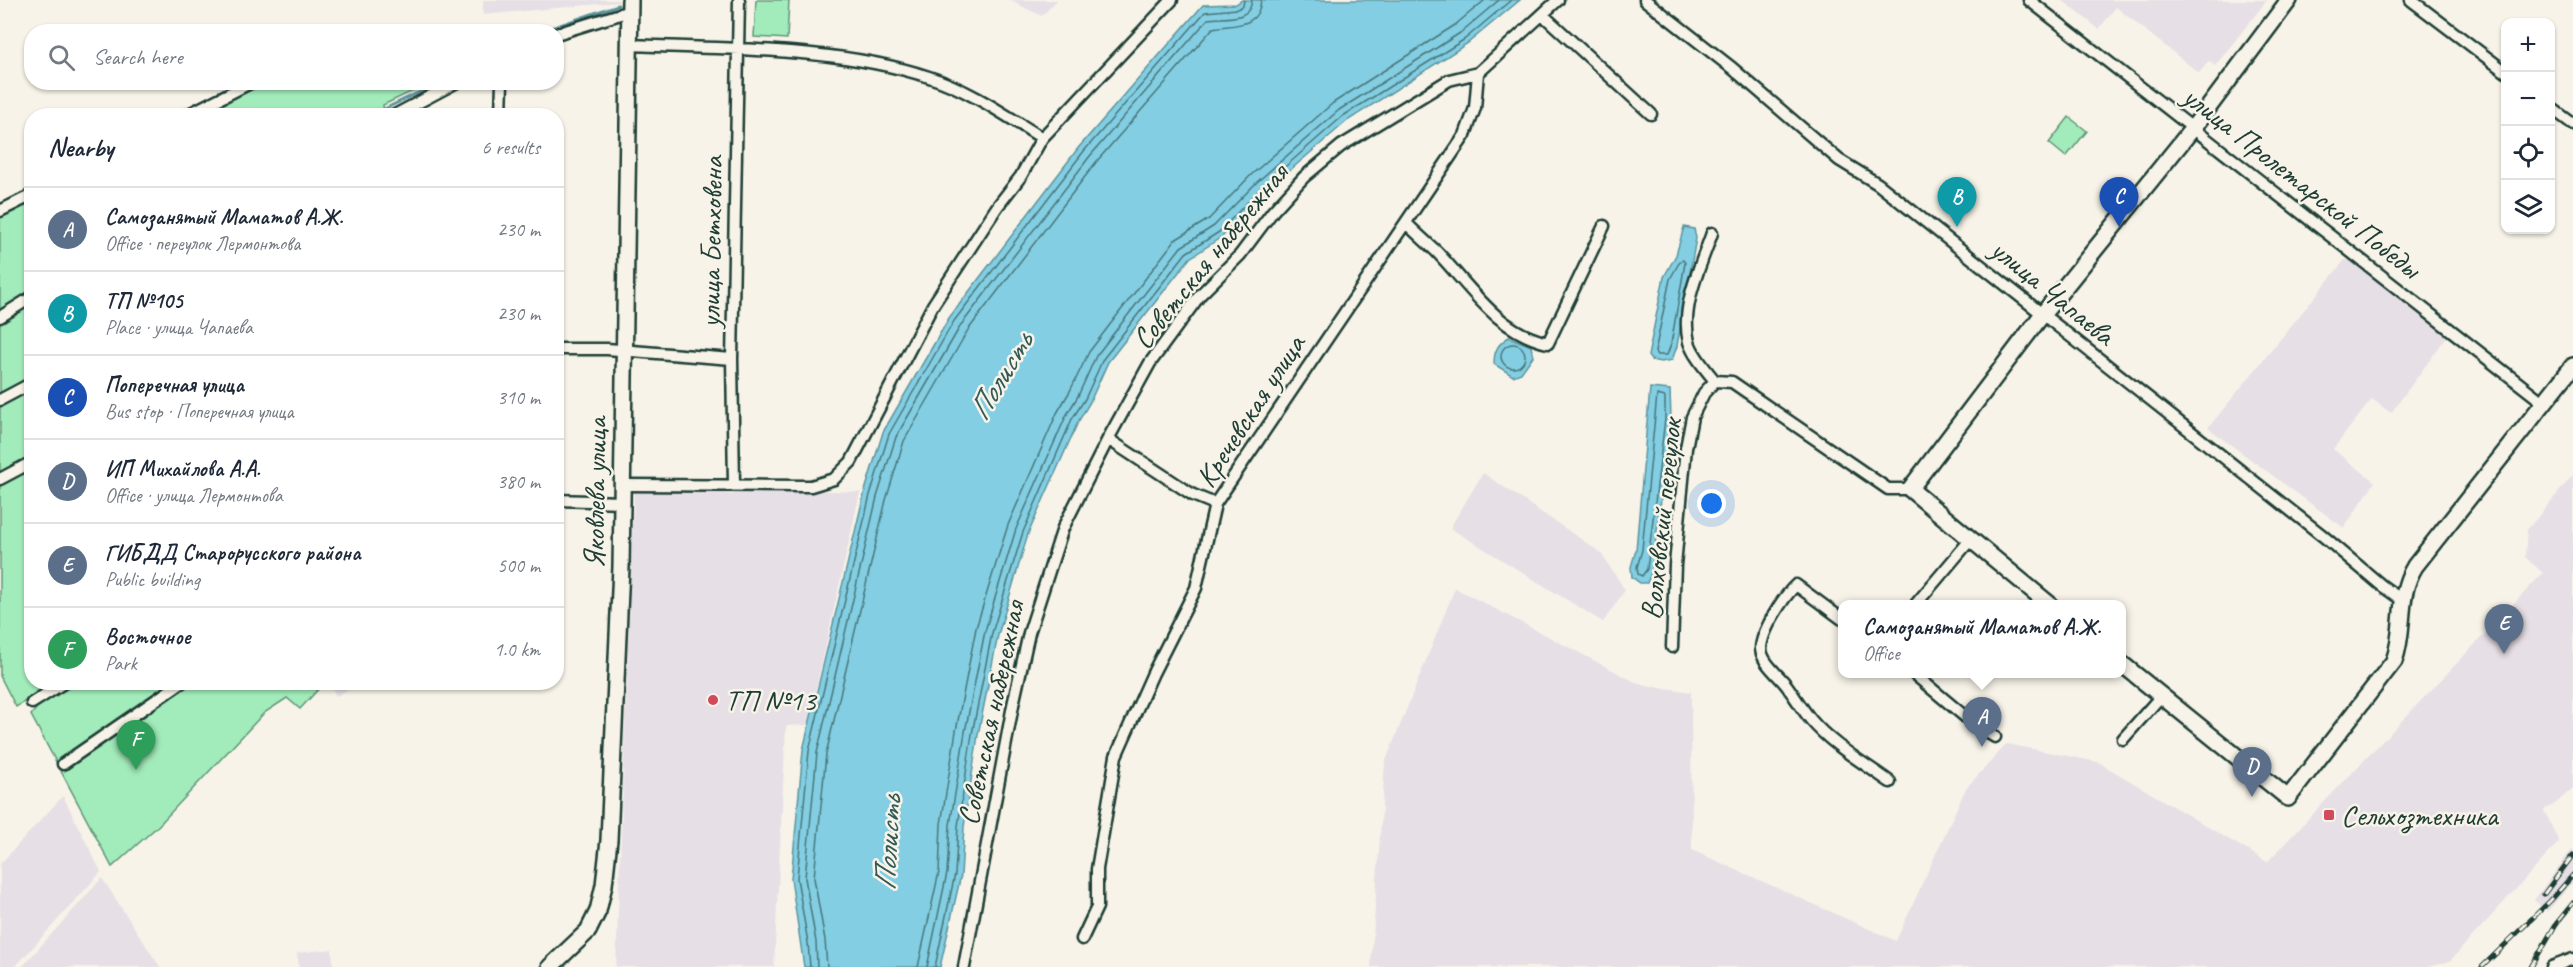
<!DOCTYPE html>
<meta charset="utf-8">
<style>
:root{--surface:#fff;--page:#f2f2f3;--text:#1f2937;--muted:#747a83;--line:#e0e1e3;--accent:#b45309}
body{margin:0;font-family:Caveat,sans-serif;background:var(--page);color:var(--text)}
.controls{position:absolute;right:18px;top:18px;display:grid;overflow:hidden;border-radius:12px;box-shadow:0 2px 4px #0004}
.controls button{width:54px;height:54px;display:grid;place-items:center;padding:0;border:0;border-bottom:2px solid var(--line);background:var(--surface);color:var(--text);font:30px sans-serif}
.you{position:absolute;left:1712px;top:504px;width:21px;height:21px;margin:-15px;border:4px solid #fff;border-radius:50%;background:#1a73e8;box-shadow:0 0 0 9px #1a73e833}
.badge{display:grid;place-items:center;width:39px;height:39px;border-radius:50%;background:var(--accent);color:#fff;font-size:20px;font-weight:700}
.pin{position:absolute;translate:-50% -50px;filter:drop-shadow(0 2px 3px #0008)}
.pin::after{content:'';position:absolute;top:32px;width:21px;height:18px;background:inherit;clip-path:polygon(0 0,100% 0,50% 100%)}
.popup{position:absolute;left:1838px;top:600px;width:288px;height:78px;box-sizing:border-box;display:grid;place-content:center;border-radius:12px;background:var(--surface);filter:drop-shadow(0 2px 4px #0005);font-size:20px;white-space:nowrap;color:var(--muted)}
.popup b{font-size:22px;color:var(--text)}
.popup::after{content:'';position:absolute;left:50%;top:100%;margin-left:-12px;border:12px solid transparent;border-top-color:var(--surface)}
.list{margin:0;padding:0;list-style:none}
h2{display:flex;justify-content:space-between;align-items:center;height:78px;margin:0;padding:0 24px;font-size:26px}
h2 small{font-size:20px;font-weight:400;color:var(--muted)}
.list li{display:grid;grid-template-columns:39px 1fr auto;gap:18px;align-items:center;box-sizing:border-box;height:84px;padding:0 24px;border-top:2px solid var(--line)}
.list b{display:block;font-size:22px;white-space:nowrap}
.list p{margin:0;font-size:20px;white-space:nowrap;color:var(--muted)}
.list em{font-size:20px;font-style:normal;color:var(--muted)}
.icon{flex:none;width:33px;height:33px;fill:none;stroke:currentColor;stroke-width:2;stroke-linecap:round;stroke-linejoin:round}
.map{position:relative;flex:none;width:2573px;height:967px;overflow:hidden}
.search{position:absolute;background:var(--surface);box-shadow:0 2px 4px #0004;left:24px;top:24px;width:540px;height:66px;display:flex;align-items:center;gap:15px;box-sizing:border-box;padding:0 21px;border-radius:24px;color:var(--muted);font-size:22px}
.panel{position:absolute;background:var(--surface);box-shadow:0 2px 4px #0004;left:24px;top:108px;width:540px;height:582px;border-radius:24px}
.map>svg:first-child{display:block}
</style>
<div class="map">
<svg width="2573" height="967" viewBox="0 0 2573 967">
<rect width="100%" height="100%" fill="#f7f3e8"/>
<filter id="ink" filterUnits="userSpaceOnUse"><feTurbulence type="fractalNoise" baseFrequency=".0167" numOctaves="2"/><feDisplacementMap in="SourceGraphic" scale="12" xChannelSelector="R" yChannelSelector="G"/><feConvolveMatrix kernelMatrix="1 2 1 2 8 2 1 2 1" color-interpolation-filters="sRGB"/></filter>
<g filter="url(#ink)">
<path fill="#e6dfe6" d="M483 0H619V2L483 15Z
M1009 0H1057L1042 16Z
M2062 0H2267L2215 66 2209 61 2199 73 2116 7 2099 29Z
M2350 259 2448 335 2391 413 2372 399 2333 449 2375 482 2344 528 2208 428 2344 261Z
M1483 473 1600 552 1625 590 1603 622 1450 528Z
M2573 475V788L2555 804 2544 810 2559 842 2450 961 2428 967H1371L1385 763 1455 588 1639 684 1691 692 1692 850 1896 941 1966 788 2007 744 2098 762 2267 862 2543 573 2525 557 2527 530Z
M747 488 860 492 808 725 786 726 774 967H616L634 491 719 489 731 495Z
M330 683 425 682V683L350 689 336 696Z
M63 796 101 872 15 967H0V864Z
M2573 848V882L2547 912 2534 900Z
M102 878 160 967H22Z
M332 949 333 967H299L297 953Z"/>
<path fill="#a2ebba" stroke="#609477" stroke-width="1.5" d="M756 0H789L787 39 754 37Z
M235 83H430L383 105 384 115 173 116Z
M2069 117 2087 131 2066 157 2049 143Z
M31 190 32 682 54 683 16 707 0 676V207Z
M73 683H324L300 709 287 698 264 713 159 825 112 867 31 715 39 705Z"/>
<path fill="#83cee3" stroke="#5b949d" stroke-width="1.5" d="M1242 0H1520L1468 43 1347 121 1266 191 1223 236 1190 258 1108 362 1090 402 1078 422 1028 534 998 635 978 735 964 827 961 875 940 967H804L791 879 803 750 864 494 883 432 949 318 1079 147 1203 5 1236 4Z
M1684 227 1694 229 1696 238 1677 346 1672 360 1661 362 1651 360 1648 356 1664 277 1676 255Z
M1509 337 1531 346 1533 356 1521 373 1513 376 1494 364C1494 350 1498 344 1509 337Z
M1650 388 1670 390 1671 419 1652 571 1647 583H1640L1632 577 1631 567 1636 550Z"/>
<g fill="none" stroke-linecap="round" stroke-linejoin="round">
<path stroke="#47777a" stroke-width="1.5" d="M1683 260 1685 263 1671 344 1667 355H1657L1655 352 1670 279 1680 261Z
M1501 356a12 12 0 1 1 24 0a12 12 0 1 1-24 0Z
M1657 395 1665 397V419L1647 569 1642 576 1638 574 1637 567 1642 550Z
M810 967 808 943 797 878 809 751 870 495 889 434 954 321 1084 151 1205 12 1237 9 1243 6 1244 0
M817 967 816 942 805 878 817 753 877 497 896 437 961 325 1090 156 1208 19C1224 16 1250 23 1252 0
M827 967 825 940 814 878 826 754 886 500 904 441 968 330 1097 161 1213 28C1233 24 1259 29 1261 0
M918 967 939 872 941 824 956 731 976 628 1008 525 1057 413 1070 391 1089 352 1175 240 1209 219 1251 175 1333 103 1455 25 1485 0
M927 967 947 873 950 825 965 732 985 631 1016 529 1066 416 1078 396 1096 356 1181 247 1214 226 1257 182 1339 110 1460 33 1499 0
M935 967 955 874 958 826 972 734 992 633 1023 532 1072 419 1085 399 1103 359 1186 253 1219 232 1262 187 1343 116 1465 39 1511 0"/>
<path stroke="#5b949d" stroke-width="3" d="M540 32 618 5
M370 116 440 82"/>
<g stroke="#1f3d34" stroke-width="15">
<path id="street" d="M1645 0 1732 68 1839 160 1878 184 2323 536 2381 585 2402 600
M2029 0 2544 403
M2411 0 2506 72
M1543 15 1651 114
M556 34 630 11
M629 45C724 49 839 47 929 77 970 90 1005 115 1042 138
M2550 107 2573 124
M185 116 252 82
M393 116 457 82
M501 116 502 82
M0 211 32 195
M1406 223C1416 233 1426 242 1436 251 1470 286 1497 332 1548 343L1604 226
M1712 233C1701 265 1680 307 1689 342 1693 355 1706 370 1715 381
M0 317 32 297
M556 349H607L732 359
M1715 381 1732 382 1888 489H1910
M0 400 32 383
M1108 439 1193 495 1215 504
M0 479 32 462
M623 485 811 486 834 479 851 462 933 305 997 207 1021 176 1042 138 1172 0
M734 485 732 359 739 0
M556 500 622 502
M1916 604 1971 539
M1842 619 1796 585C1783 597 1761 632 1761 649 1762 663 1779 675 1787 686 1795 697 1802 709 1811 720 1832 745 1864 763 1890 782
M1672 647 1675 565 1686 448 1692 417 1704 393 1715 381
M1914 674 1975 725 1995 737
M32 703 65 682
M2123 739 2161 696
M63 764 182 682
M1082 939 1097 907V869L1116 756 1153 673 1196 588 1215 504 1465 135 1475 108 1478 73
M964 967 1013 705 1029 633 1063 528 1108 439 1150 363 1200 295 1240 255 1273 211 1304 177 1341 146 1449 80 1478 73 1558 0
M2552 967 2573 959"/>
</g>
<g stroke="#1f3d34" stroke-width="20">
<path id="secondary" d="M2049 604 1910 489 2042 315 2193 128 2289 0
M2122 664 2288 798 2394 661C2406 628 2396 597 2415 566L2573 366
M550 967 588 931 598 911 604 885 609 840 621 567 630 0"/>
</g>
<use href="#street" stroke="#f7f3e8" stroke-width="10"/>
<use href="#secondary" stroke="#f7f3e8" stroke-width="15"/>
<g stroke="#1f3d34" stroke-width="5">
<path id="rail" d="M2544 894 2573 855
M2482 967 2551 900 2573 875
M2531 967 2556 924 2573 903"/>
</g>
<use href="#rail" stroke="#f7f3e8" stroke-width="3" stroke-dasharray="9" stroke-linecap="butt"/>
</g>
</g>
<g fill="#d1495b" stroke="#f7f3e8" stroke-width="2">
<circle cx="713" cy="700" r="6"/>
<rect x="2323" y="809" width="12" height="12" rx="3"/>
</g>
<g text-anchor="middle" stroke-width="5" stroke-linejoin="round" paint-order="stroke">
<g font-size="30" fill="#1f3d34" stroke="#f7f3e8">
<text transform="translate(2302 182) rotate(38)" y="10">улица Пролетарской Победы</text>
<text transform="translate(711 242) rotate(-89)" y="10">улица Бетховена</text>
<text transform="translate(1210 256) rotate(-51)" y="10">Советская набережная</text>
<text transform="translate(2053 292) rotate(39)" y="10">улица Чапаева</text>
<text transform="translate(1250 411) rotate(-57)" y="10">Кречевская улица</text>
<text transform="translate(595 493) rotate(-89)" y="10">Яковлева улица</text>
<text transform="translate(1661 519) rotate(-84)" y="10">Волховский переулок</text>
<text transform="translate(991 713) rotate(-78)" y="10">Советская набережная</text>
</g>
<g font-size="30" fill="#1f3d34" stroke="#f7f3e8" text-anchor="start">
<text x="725" y="710">ТП №13</text>
<text x="2341" y="825">Сельхозтехника</text>
</g>
<g font-size="32" font-style="italic" fill="#335a57" stroke="#f7f3e8">
<text transform="translate(1000 376) rotate(-59)" y="11">Полисть</text>
<text transform="translate(887 843) rotate(-86)" y="11">Полисть</text>
</g>
</g>
</svg>
<div class="controls">
<button>+</button>
<button>−</button>
<button><svg class="icon" aria-label="locate" viewBox="0 0 24 24"><circle cx="12" cy="12" r="6"/><path d="M12 2v4M12 18v4M2 12h4M18 12h4"/></svg></button>
<button><svg class="icon" aria-label="layers" viewBox="0 0 24 24"><path d="M12 4l9 5-9 5-9-5zM3 14l9 5 9-5"/></svg></button>
</div>
<div class="you"></div>
<div class="pin badge" style="left:1982px;top:747px;background:#5c6f8a">A</div>
<div class="popup"><b>Самозанятый Маматов А.Ж.</b>Office</div>
<div class="pin badge" style="left:1957px;top:227px;background:#0f9aa8">B</div>
<div class="pin badge" style="left:2119px;top:227px;background:#1a4fb4">C</div>
<div class="pin badge" style="left:2252px;top:797px;background:#5c6f8a">D</div>
<div class="pin badge" style="left:2504px;top:654px;background:#5c6f8a">E</div>
<div class="pin badge" style="left:136px;top:770px;background:#2e9e5b">F</div>
<div class="search"><svg class="icon" aria-label="search" viewBox="0 0 24 24"><circle cx="10" cy="10" r="6"/><path d="M15 15l6 6"/></svg>Search here</div>
<section class="panel">
<h2>Nearby<small>6 results</small></h2>
<ul class="list">
<li><span class="badge" style="background:#5c6f8a">A</span><div><b>Самозанятый Маматов А.Ж.</b><p>Office · переулок Лермонтова</p></div><em>230 m</em></li>
<li><span class="badge" style="background:#0f9aa8">B</span><div><b>ТП №105</b><p>Place · улица Чапаева</p></div><em>230 m</em></li>
<li><span class="badge" style="background:#1a4fb4">C</span><div><b>Поперечная улица</b><p>Bus stop · Поперечная улица</p></div><em>310 m</em></li>
<li><span class="badge" style="background:#5c6f8a">D</span><div><b>ИП Михайлова А.А.</b><p>Office · улица Лермонтова</p></div><em>380 m</em></li>
<li><span class="badge" style="background:#5c6f8a">E</span><div><b>ГИБДД Старорусского района</b><p>Public building</p></div><em>500 m</em></li>
<li><span class="badge" style="background:#2e9e5b">F</span><div><b>Восточное</b><p>Park</p></div><em>1.0 km</em></li>
</ul>
</section>
</div>
